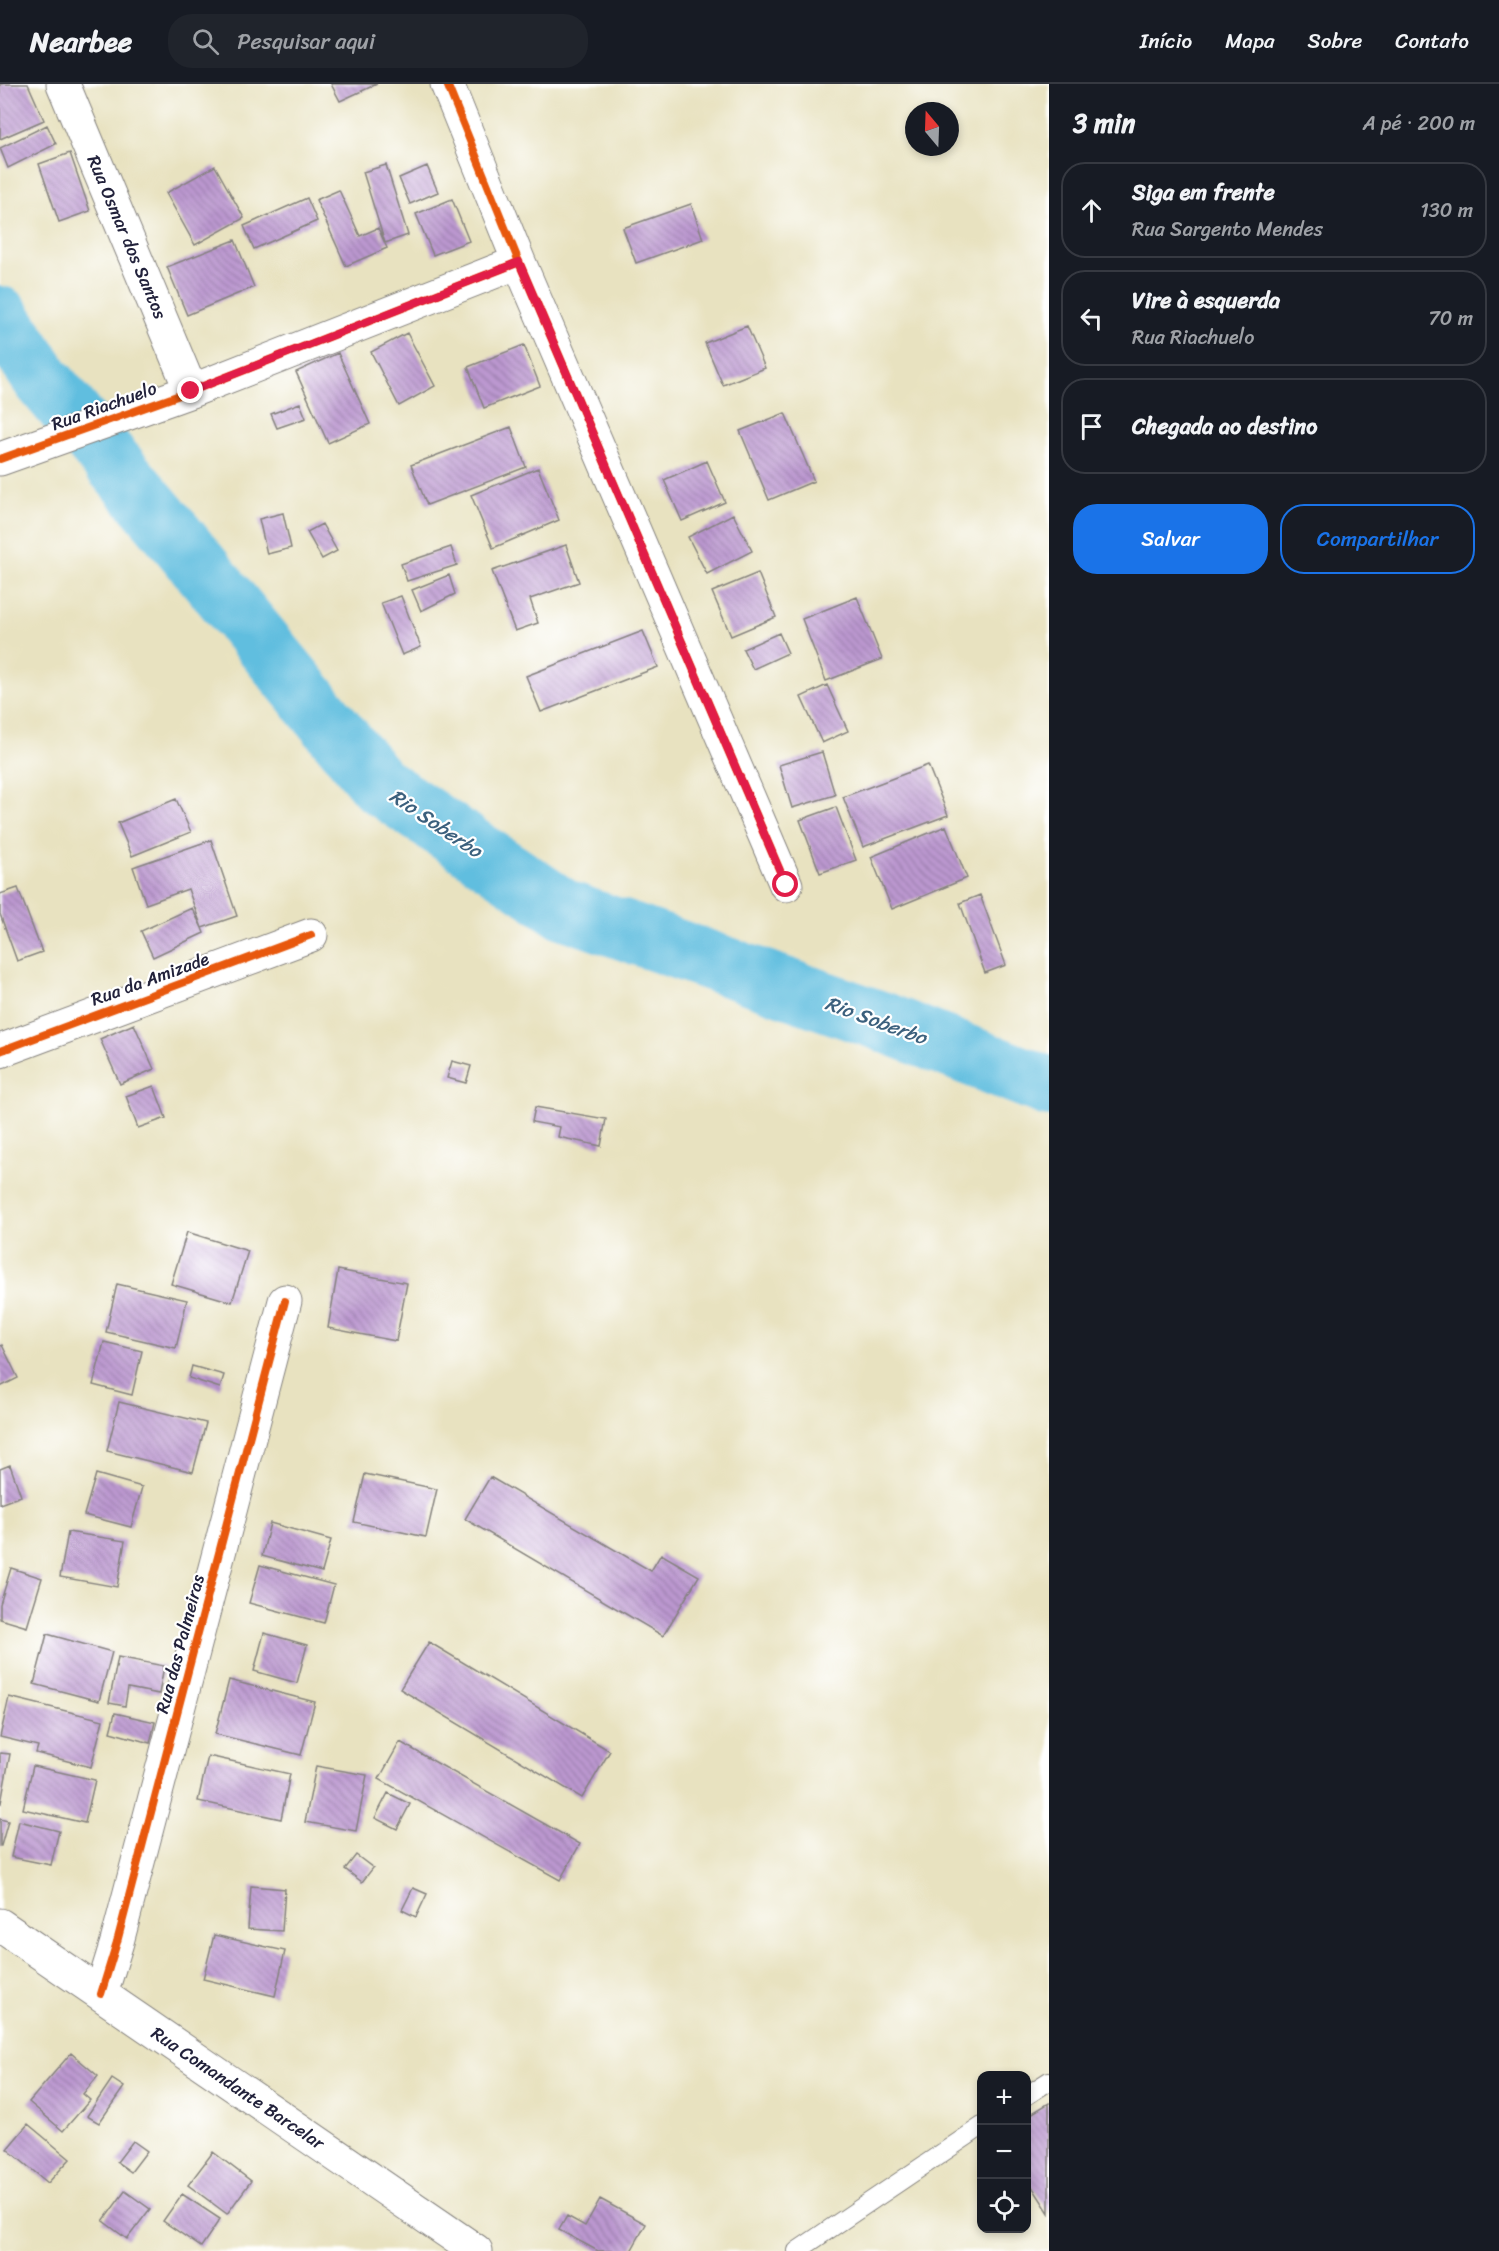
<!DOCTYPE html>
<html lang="pt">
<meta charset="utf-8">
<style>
:root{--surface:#171b24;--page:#20242c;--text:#f1f3f6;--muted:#9ea1a6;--line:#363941;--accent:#1a73e8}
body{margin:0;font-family:Sriracha,sans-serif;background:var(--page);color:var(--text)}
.controls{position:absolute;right:18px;bottom:18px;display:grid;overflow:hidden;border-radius:12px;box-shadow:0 3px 9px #0003}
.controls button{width:54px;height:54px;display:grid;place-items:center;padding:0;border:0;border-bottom:2px solid var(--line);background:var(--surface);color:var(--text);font:30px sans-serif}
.compass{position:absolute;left:905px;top:18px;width:54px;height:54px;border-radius:50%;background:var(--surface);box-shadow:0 3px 9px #0003;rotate:341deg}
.stop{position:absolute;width:18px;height:18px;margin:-14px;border:4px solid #e11d48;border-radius:50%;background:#fff}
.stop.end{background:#e11d48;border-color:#fff;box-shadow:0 2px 6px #0008}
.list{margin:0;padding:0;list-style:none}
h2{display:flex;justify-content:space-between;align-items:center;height:78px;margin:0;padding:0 24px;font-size:26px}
h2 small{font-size:20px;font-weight:400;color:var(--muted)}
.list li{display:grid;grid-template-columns:39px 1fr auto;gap:18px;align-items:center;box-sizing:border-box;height:96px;margin:0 12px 12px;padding:0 12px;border:2px solid var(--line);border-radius:24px}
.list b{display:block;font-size:22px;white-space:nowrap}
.list p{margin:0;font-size:20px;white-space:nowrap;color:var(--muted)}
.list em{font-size:20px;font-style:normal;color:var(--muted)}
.actions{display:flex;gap:12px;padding:18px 24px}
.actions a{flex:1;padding:14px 0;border:2px solid var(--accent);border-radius:24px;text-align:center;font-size:21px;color:var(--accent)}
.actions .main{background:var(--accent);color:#fff}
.icon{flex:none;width:33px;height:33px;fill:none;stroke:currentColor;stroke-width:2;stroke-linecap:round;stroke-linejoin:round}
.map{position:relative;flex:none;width:1049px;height:2167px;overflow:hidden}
header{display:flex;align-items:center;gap:36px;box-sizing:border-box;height:84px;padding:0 30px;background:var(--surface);border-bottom:2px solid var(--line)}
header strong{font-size:28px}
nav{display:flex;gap:33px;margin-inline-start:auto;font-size:21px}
.search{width:420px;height:54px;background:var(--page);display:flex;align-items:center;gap:15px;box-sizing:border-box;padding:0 21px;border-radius:24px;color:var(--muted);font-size:22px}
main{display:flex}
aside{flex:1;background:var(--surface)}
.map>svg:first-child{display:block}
</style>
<header>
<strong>Nearbee</strong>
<div class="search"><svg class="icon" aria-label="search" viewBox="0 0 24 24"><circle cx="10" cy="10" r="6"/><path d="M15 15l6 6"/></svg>Pesquisar aqui</div>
<nav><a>Início</a><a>Mapa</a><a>Sobre</a><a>Contato</a></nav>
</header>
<main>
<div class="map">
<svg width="1049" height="2167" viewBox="0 0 1049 2167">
<defs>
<pattern id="building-back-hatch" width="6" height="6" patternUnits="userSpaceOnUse" patternTransform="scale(1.5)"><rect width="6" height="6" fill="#bc98d0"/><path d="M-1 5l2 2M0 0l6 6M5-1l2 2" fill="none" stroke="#987caa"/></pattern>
</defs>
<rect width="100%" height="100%" fill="#fff"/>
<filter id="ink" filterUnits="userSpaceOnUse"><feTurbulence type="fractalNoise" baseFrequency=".0167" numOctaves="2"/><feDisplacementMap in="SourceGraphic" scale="12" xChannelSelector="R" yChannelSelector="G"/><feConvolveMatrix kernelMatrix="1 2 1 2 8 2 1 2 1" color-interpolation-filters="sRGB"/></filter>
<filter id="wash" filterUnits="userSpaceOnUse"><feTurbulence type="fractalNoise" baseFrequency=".008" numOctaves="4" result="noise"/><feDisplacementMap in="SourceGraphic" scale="24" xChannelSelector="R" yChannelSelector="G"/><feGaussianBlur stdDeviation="1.35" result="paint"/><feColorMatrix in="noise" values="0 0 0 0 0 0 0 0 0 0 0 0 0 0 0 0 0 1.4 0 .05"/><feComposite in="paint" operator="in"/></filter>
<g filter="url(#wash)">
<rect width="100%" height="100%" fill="#e8e2c0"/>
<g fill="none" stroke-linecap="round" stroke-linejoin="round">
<path stroke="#61bedf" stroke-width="60" d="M0 232 42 295 174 451 379 701 563 825 881 937 1049 1003"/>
</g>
<g id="blocks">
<path fill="url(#building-back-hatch)" d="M0 0H28L44 36 0 55Z
M331 0H377L340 17Z
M47 41 56 60 8 84 0 64Z
M70 69 90 127 59 138 39 80Z
M386 81 408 151 385 159 363 88Z
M215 82 244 134 195 161 166 109Z
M427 82 438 108 410 120 399 94Z
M339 106 360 152 378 144 387 164 346 182 316 116Z
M307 114 317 137 254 165 244 142Z
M452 115 469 157 433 171 416 130Z
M691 120 703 155 636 179 623 144Z
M235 156 254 203 187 231 167 183Z
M747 242 765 284 723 301 705 259Z
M407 249 435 302 399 322 371 268Z
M524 261 540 302 484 324 468 283Z
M338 269 370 340 328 359 296 288Z
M300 319 306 334 277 344 271 330Z
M785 329 814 397 769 416 740 347Z
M511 343 526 383 427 421 411 381Z
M707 377 725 418 682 437 664 396Z
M538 384 559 436 493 464 471 411Z
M283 429 291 464 267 470 259 435Z
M733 430 752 467 707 490 688 453Z
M322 440 337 467 322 475 307 448Z
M566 461 579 498 530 515 538 539 515 547 492 487Z
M451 463 457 481 407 497 401 480Z
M758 489 776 533 731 552 712 508Z
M449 491 455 510 421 527 412 506Z
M401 512 421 563 402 571 381 519Z
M857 513 882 575 826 597 802 535Z
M643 547 658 583 541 628 526 592Z
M779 549 788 569 753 585 743 565Z
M827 601 848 647 822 659 801 613Z
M822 668 835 711 792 724 779 681Z
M928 681 948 731 863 763 843 713Z
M176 715 191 748 132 772 118 739Z
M836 723 856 776 820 789 800 736Z
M946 742 967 794 892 825 871 773Z
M211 756 237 832 202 844 204 849 153 873 141 847 192 824 202 844 188 805 146 820 133 783Z
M18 804 42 868 17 877 0 830V810Z
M980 811 1006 881 985 889 960 819Z
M134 940 154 985 120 1000 100 955Z
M452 977 471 982 466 999 447 994Z
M154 1002 166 1034 138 1044 126 1012Z
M535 1023 606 1035 601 1062 558 1053 560 1043 532 1038Z
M187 1148 248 1167 232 1218 171 1200Z
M338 1186 407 1199 396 1257 328 1244Z
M117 1200 187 1216 176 1264 106 1248Z
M104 1258 142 1267 132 1311 93 1301Z
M2 1261 18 1294 0 1303V1262Z
M192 1282 224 1291 220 1304 189 1294Z
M119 1318 206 1339 193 1388 107 1367Z
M10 1381 21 1412 0 1420V1385Z
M96 1390 142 1403 131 1443 84 1431Z
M365 1390 437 1405 426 1453 354 1438Z
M490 1393 651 1487 661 1470 699 1492 663 1552 465 1435Z
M270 1439 331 1456 322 1488 262 1472Z
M68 1448 125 1457 117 1503 60 1493Z
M260 1481 334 1501 324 1539 249 1519Z
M11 1484 42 1494 27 1543 0 1535V1520Z
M264 1549 307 1561 297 1599 254 1587Z
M47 1550 112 1568 99 1617 34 1600Z
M429 1558 610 1667 582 1714 400 1605Z
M118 1573 164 1582 159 1610 128 1604 125 1622 109 1619Z
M229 1596 315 1618 301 1671 215 1650Z
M9 1613 103 1636 91 1683 36 1669 38 1662 0 1653Z
M115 1629 155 1638 150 1659 110 1648Z
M400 1658 580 1760 560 1796 379 1695Z
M0 1669 10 1670 1 1719 0 1718Z
M208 1672 290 1690 281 1735 198 1717Z
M33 1682 95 1696 85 1739 23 1725Z
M316 1682 367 1691 356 1747 305 1738Z
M388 1709 410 1720 397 1745 375 1734Z
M0 1735 8 1737 1 1762H0Z
M19 1737 59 1747 51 1781 11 1773Z
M356 1771 373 1784 362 1798 345 1785Z
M251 1802 285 1805 282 1847 248 1845Z
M413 1804 427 1810 416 1833 402 1826Z
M214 1851 285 1867 275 1912 203 1895Z
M71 1969 98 1992 83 2010 90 2016 63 2047 29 2018Z
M112 1995 124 2003 99 2039 87 2032Z
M1049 2019V2129L1026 2093V2033Z
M28 2040 70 2075 48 2099 7 2065Z
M133 2057 147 2067 131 2088 117 2078Z
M213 2068 251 2097 227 2130 188 2101Z
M125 2107 150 2125 127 2155 103 2137Z
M182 2110 220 2135 201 2163 163 2137Z
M600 2115 646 2140 631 2167H598L559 2146 567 2132 585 2142Z"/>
</g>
</g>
<g filter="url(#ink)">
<use href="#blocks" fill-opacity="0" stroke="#85827e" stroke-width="1.5"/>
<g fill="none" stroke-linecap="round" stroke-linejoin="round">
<g stroke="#85827e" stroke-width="20">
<path id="service" d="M1026 2012 1049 1997
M797 2167 982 2042"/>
</g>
<g stroke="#85827e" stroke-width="35">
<path id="minor" d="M63 0 191 307
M447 0 519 178 786 801
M0 375 191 307 519 178
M0 967 311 851
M0 1841 476 2167
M101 1910 117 1858 285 1217"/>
</g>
<use href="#service" stroke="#fff" stroke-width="18"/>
<use href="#minor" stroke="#fff" stroke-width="33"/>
<g stroke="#fff" stroke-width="11">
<path id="cycleway" d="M447 0 519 178 786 801
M0 375 191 307 519 178
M0 967 311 851
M101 1910 117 1858 285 1217"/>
</g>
<use href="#cycleway" stroke="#e8590c" stroke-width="8"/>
</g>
</g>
<g fill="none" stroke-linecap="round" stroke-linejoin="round" filter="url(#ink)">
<path stroke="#e11d48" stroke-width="8" d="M191 307 519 178 786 801"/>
</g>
<g text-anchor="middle" stroke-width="4.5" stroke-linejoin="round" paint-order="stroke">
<g font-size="18" fill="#22223b" stroke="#fff">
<text transform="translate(127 153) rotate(67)" y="6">Rua Osmar dos Santos</text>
<text transform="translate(104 322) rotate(-20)" y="6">Rua Riachuelo</text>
<text transform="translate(150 895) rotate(-20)" y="6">Rua da Amizade</text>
<text transform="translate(180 1560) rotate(-75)" y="6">Rua das Palmeiras</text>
<text transform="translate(238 2004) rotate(34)" y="6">Rua Comandante Barcelar</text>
</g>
<g font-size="20" font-style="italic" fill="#3b607d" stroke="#fff">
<text transform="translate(436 739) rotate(34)" y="7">Rio Soberbo</text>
<text transform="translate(876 936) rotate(20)" y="7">Rio Soberbo</text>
</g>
</g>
</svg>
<div class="controls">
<button>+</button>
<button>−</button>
<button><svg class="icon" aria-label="locate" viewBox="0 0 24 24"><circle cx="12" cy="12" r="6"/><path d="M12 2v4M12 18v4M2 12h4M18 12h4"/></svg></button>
</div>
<svg class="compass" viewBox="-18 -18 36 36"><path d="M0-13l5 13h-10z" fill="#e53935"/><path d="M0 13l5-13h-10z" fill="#9ea1a6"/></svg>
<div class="stop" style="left:786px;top:801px"></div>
<div class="stop end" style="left:191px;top:307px"></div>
</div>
<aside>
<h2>3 min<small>A pé · 200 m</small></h2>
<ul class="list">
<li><svg class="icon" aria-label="ahead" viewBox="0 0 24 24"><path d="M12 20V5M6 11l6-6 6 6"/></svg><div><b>Siga em frente</b><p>Rua Sargento Mendes</p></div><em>130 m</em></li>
<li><svg class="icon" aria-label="left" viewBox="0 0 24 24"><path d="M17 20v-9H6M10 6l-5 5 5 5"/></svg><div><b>Vire à esquerda</b><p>Rua Riachuelo</p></div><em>70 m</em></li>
<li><svg class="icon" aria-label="arrive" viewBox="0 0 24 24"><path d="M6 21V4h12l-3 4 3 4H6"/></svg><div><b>Chegada ao destino</b></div></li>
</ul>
<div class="actions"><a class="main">Salvar</a><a>Compartilhar</a></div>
</aside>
</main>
